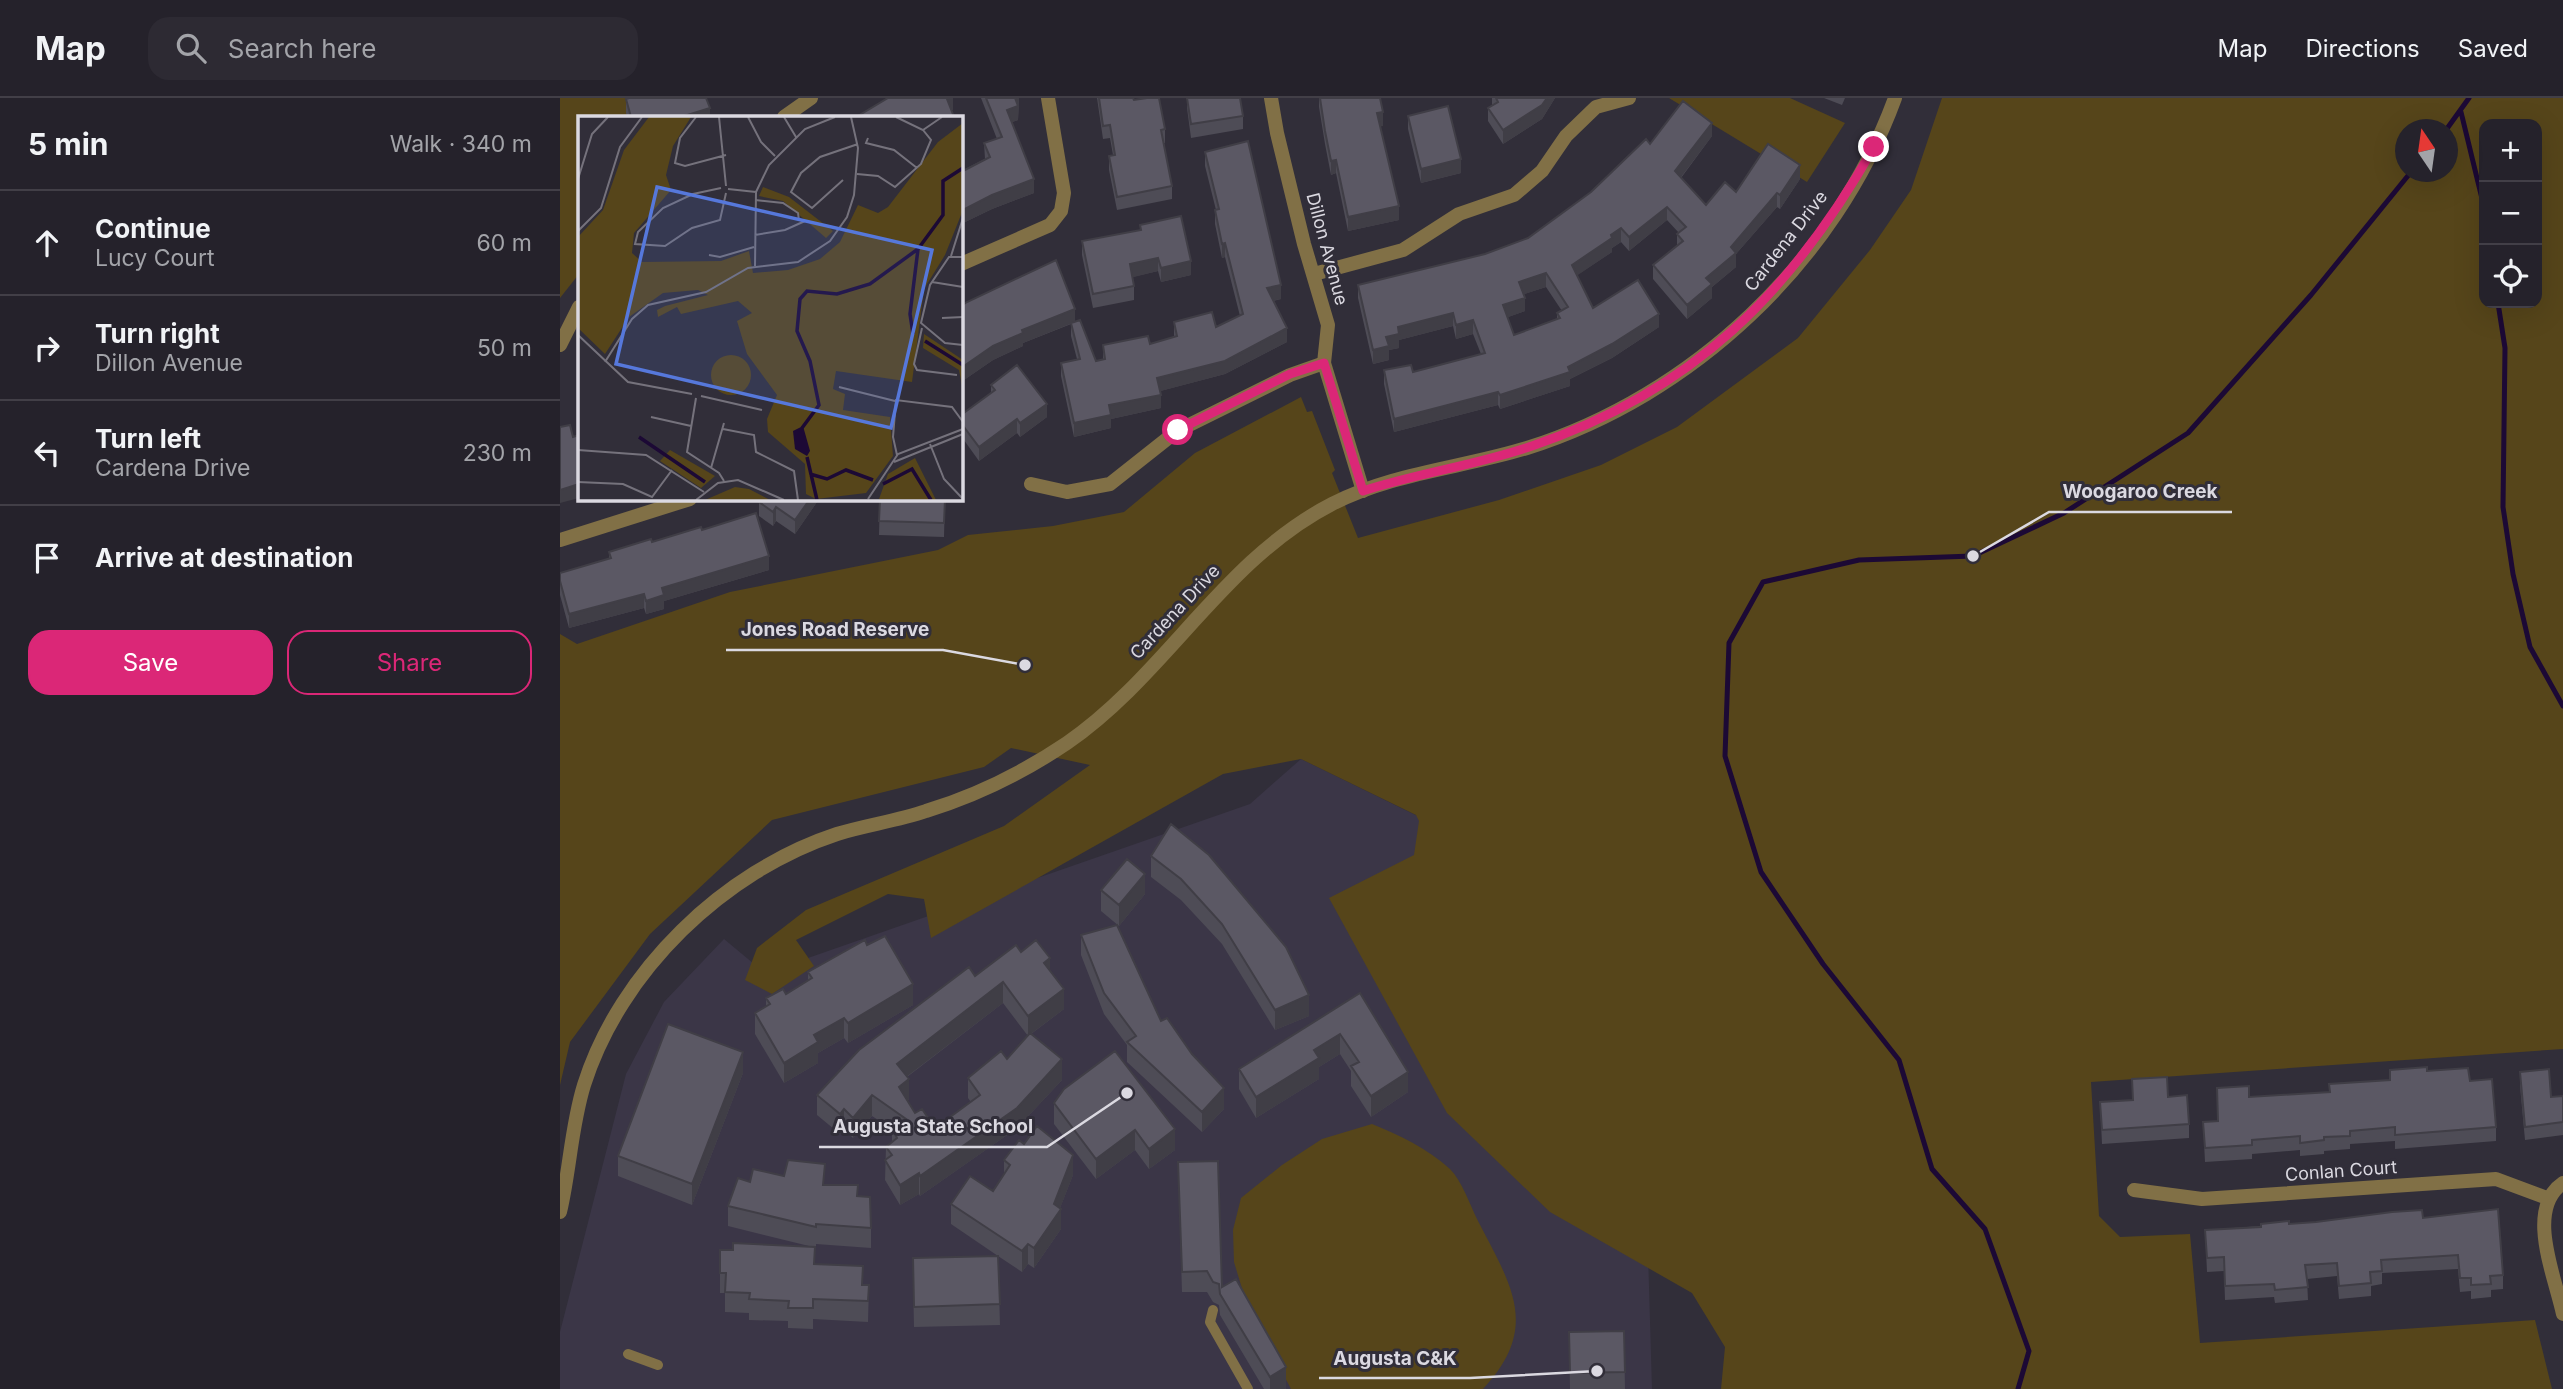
<!DOCTYPE html>
<meta charset="utf-8">
<style>
:root{--surface:#25222b;--page:#2d2a33;--text:#f1f3f6;--muted:#a3a4a9;--line:#423f47;--accent:#db2777}
body{margin:0;font-family:Inter,sans-serif;background:var(--page);color:var(--text)}
.controls{position:absolute;right:21px;top:21px;display:grid;overflow:hidden;border-radius:14px;box-shadow:0 7px 28px #0002}
.controls button{width:63px;height:63px;display:grid;place-items:center;padding:0;border:0;border-bottom:2px solid var(--line);background:var(--surface);color:var(--text);font:35px sans-serif}
.compass{position:absolute;left:1835px;top:21px;width:63px;height:63px;border-radius:50%;background:var(--surface);box-shadow:0 7px 28px #0002;rotate:347deg}
.stop{position:absolute;width:21px;height:21px;margin:-16px;border:5px solid #db2777;border-radius:50%;background:#fff}
.stop.end{background:#db2777;border-color:#fff;box-shadow:0 2px 7px #0008}
.list{margin:0;padding:0;list-style:none}
h2{display:flex;justify-content:space-between;align-items:center;height:91px;margin:0;padding:0 28px;font-size:30px}
h2 small{font-size:23px;font-weight:400;color:var(--muted)}
.list li{display:grid;grid-template-columns:46px 1fr auto;gap:21px;align-items:center;box-sizing:border-box;height:105px;padding:0 28px;border-top:2px solid var(--line)}
.list b{display:block;font-size:26px;white-space:nowrap}
.list p{margin:0;font-size:23px;white-space:nowrap;color:var(--muted)}
.list em{font-size:23px;font-style:normal;color:var(--muted)}
.actions{display:flex;gap:14px;padding:21px 28px}
.actions a{flex:1;padding:16px 0;border:2px solid var(--accent);border-radius:21px;text-align:center;font-size:24px;color:var(--accent)}
.actions .main{background:var(--accent);color:#fff}
.icon{flex:none;width:38px;height:38px;fill:none;stroke:currentColor;stroke-width:2;stroke-linecap:round;stroke-linejoin:round}
.map{position:relative;flex:none;width:2003px;height:1291px;overflow:hidden}
header{display:flex;align-items:center;gap:42px;box-sizing:border-box;height:98px;padding:0 35px;background:var(--surface);border-bottom:2px solid var(--line)}
header strong{font-size:33px}
nav{display:flex;gap:38px;margin-inline-start:auto;font-size:24px}
.search{width:490px;height:63px;background:var(--page);display:flex;align-items:center;gap:18px;box-sizing:border-box;padding:0 24px;border-radius:21px;color:var(--muted);font-size:26px}
main{display:flex}
aside{flex:1;background:var(--surface)}
.map>svg:first-child{display:block}
</style>
<header>
<strong>Map</strong>
<div class="search"><svg class="icon" aria-label="search" viewBox="0 0 24 24"><circle cx="10" cy="10" r="6"/><path d="M15 15l6 6"/></svg>Search here</div>
<nav><a>Map</a><a>Directions</a><a>Saved</a></nav>
</header>
<main>
<aside>
<h2>5 min<small>Walk · 340 m</small></h2>
<ul class="list">
<li><svg class="icon" aria-label="ahead" viewBox="0 0 24 24"><path d="M12 20V5M6 11l6-6 6 6"/></svg><div><b>Continue</b><p>Lucy Court</p></div><em>60 m</em></li>
<li><svg class="icon" aria-label="right" viewBox="0 0 24 24"><path d="M7 20v-9h11M14 6l5 5-5 5"/></svg><div><b>Turn right</b><p>Dillon Avenue</p></div><em>50 m</em></li>
<li><svg class="icon" aria-label="left" viewBox="0 0 24 24"><path d="M17 20v-9H6M10 6l-5 5 5 5"/></svg><div><b>Turn left</b><p>Cardena Drive</p></div><em>230 m</em></li>
<li><svg class="icon" aria-label="arrive" viewBox="0 0 24 24"><path d="M6 21V4h12l-3 4 3 4H6"/></svg><div><b>Arrive at destination</b></div></li>
</ul>
<div class="actions"><a class="main">Save</a><a>Share</a></div>
</aside>
<div class="map">
<svg width="2003" height="1291" viewBox="0 0 2003 1291">
<rect width="100%" height="100%" fill="#312e39"/>
<path fill="#3b3647" d="M741 661 880 729 1085 1052 1092 1291H0V1234L66 976 104 904 164 841 205 875 690 706Z"/>
<path fill="#56451a" fill-rule="evenodd" d="M0 0H105L84 19H19V176L0 200Z
M1109 0H1230L1285 25 1247 84Z
M1382 0H2003V951L1531 984 1539 1118 1560 1139 1630 1136 1640 1245 1975 1222 1992 1291H1161L1165 1249 1132 1195 990 1114 887 1015 769 800 854 757 859 723 856 717 741 661 663 676 371 840 364 801 328 796 236 842 254 868 212 896 185 882 197 850 246 812 444 728 530 667 451 650 424 669 212 722 90 836 10 944 0 987V536L17 546 170 494 378 452 408 437 493 428 564 414 635 355 741 299 747 314 752 313 775 372 772 375 798 440 939 402 1041 367 1117 329 1238 240 1310 152 1351 92ZM1924 26H1977V205H1924ZM1846 32H1888V74H1846Z
M812 1026C839 1037 867 1050 890 1071 902 1083 910 1107 918 1123 951 1187 981 1229 923 1291H731L687 1207 674 1164 673 1132 681 1100 722 1067 762 1041Z"/>
<g fill="none" stroke-linecap="round" stroke-linejoin="round">
<path stroke="#1c0935" stroke-width="5" d="M1901 14 1924 109
M1886 32 1909 0
M1938 205 1945 250 1943 409 1953 476 1970 549 2003 608
M1458 1291 1469 1253 1425 1131 1372 1071 1339 962 1263 866 1201 774 1165 658 1169 545 1203 484 1299 462 1413 458 1504 415 1628 335 1751 197 1851 74"/>
<path stroke="#817046" stroke-width="10" d="M653 1212 650 1224 688 1291
M68 1256 98 1267"/>
<path stroke="#817046" stroke-width="14" d="M711 0 717 35 744 146 768 227 764 265 803 393
M224 19 251 0
M401 166 490 127 501 113 504 95 488 0
M754 176 843 152 899 116 954 97 982 73 1006 38 1036 9 1069 0
M0 247 19 209
M471 386 507 394 550 386 617 333 730 277 764 265
M0 442 130 401
M2003 1085C1965 1111 1995 1178 2003 1216
M1574 1092 1642 1101 1936 1081 1987 1100"/>
<path stroke="#817046" stroke-width="14" d="M0 1114C10 1072 11 1029 24 987 60 873 164 773 277 736 306 727 337 723 366 713 415 698 464 674 507 645 606 577 663 462 772 406 832 375 902 370 967 350 1132 298 1275 164 1335 0"/>
</g>
<path fill="#4e4c56" fill-rule="evenodd" d="M421 0H459L458 22 452 24 474 95 432 111 401 126V73L425 61 424 45 437 41Z
M537 0H573L574 2 605 31V45H604L612 88V101L557 112 549 72V58L553 57 550 40 543 41Z
M627 0H680L683 18V31L631 40 627 10Z
M759 0H820L823 28H820L839 122 788 133 776 75 771 77 765 46 759 9Z
M932 0H995L982 21 943 46 928 23V10L932 8Z
M1264 0H1285L1282 7Z
M66 1 150 19H67L66 15Z
M848 18 901 75 861 85 848 31Z
M1152 38 1121 80 1146 107 1176 94 1240 81 1220 111 1217 109 1176 156V169L1152 189V200L1127 221 1093 181V167L1117 147V136L1119 135 1107 122 1069 153 1061 144 1052 150V154L1017 177 1033 210 1099 229 1052 260 1010 281V288L940 311 938 307 834 334 824 286V272L853 274 921 256 913 236 896 241 893 228 839 242V250L829 252V262L813 266 798 200V187L925 156 968 140 1031 94 1090 46ZM986 189 1002 213 997 215V221L954 237 948 219 965 213 964 196Z
M645 54 721 201 713 203 727 244 665 276 600 293 601 310 551 321V330L514 339 501 278V265L517 261 511 238V226L463 245V248L433 262 401 284V208L515 223 536 263 543 261V247L590 246 614 239V224L656 229 680 218 665 159 662 160 655 126V112H656L645 68Z
M580 127 631 177 601 184 598 173 572 179 574 188V202L533 210 522 157V143L580 132Z
M431 287 487 319 460 339 457 335 419 363 401 338V317L431 295Z
M259 401 235 436 216 423 213 428 199 418V404Z
M320 401H385L384 439 319 437Z
M142 432 209 472 104 503V511L86 516 84 510 9 530 0 497V475L49 461V454Z
M591 758 726 849 749 918 715 932 662 846 621 802 591 779Z
M541 792 585 796 559 828 541 813Z
M521 837 601 923 664 1011 642 1034 567 964V947L544 916 521 857Z
M307 847 353 907 288 945 284 940 258 955V965L224 985 195 936V915L206 908V900L226 896 248 882V874Z
M461 854 490 873 504 911 471 936 502 982 457 1030 360 1098 359 1096 340 1107 325 1082 326 1049 332 1044V1031L312 1018 293 1040 284 1031 280 1036 257 1017V997L415 878ZM443 905 468 938 447 961 408 980V1000L411 1004 375 1030 355 1015 347 1003 349 1001 347 979Z
M800 895 848 994 811 1019 791 988V973L780 956 759 969V981L696 1020 679 991V971Z
M1830 972 1867 973 1910 983 1936 1029V1043L1835 1051V1043L1790 1046V1051L1764 1053V1056L1740 1058V1052L1692 1056V1061L1645 1064 1643 1024 1658 1023 1657 990 1689 999 1769 994 1830 982Z
M1960 974 1991 999 2003 998V1037L1965 1042 1960 988Z
M183 975 132 1107 58 1078V1058Z
M1572 981 1608 999 1629 1026V1040L1542 1046 1540 1004 1572 1002Z
M504 991 615 1052 589 1071 575 1052 536 1081 494 1026V1005Z
M444 1062 513 1077 500 1110 501 1131 474 1170 468 1166 462 1174 438 1158 440 1227 354 1229 353 1181 438 1158 391 1126V1106L433 1093 444 1076Z
M618 1064 662 1189 726 1290 725 1291H704L660 1217 659 1207 653 1204 647 1194H622Z
M190 1084 265 1087 298 1098 311 1130V1150L256 1146V1149H255V1166L303 1187H309L308 1224 253 1221V1231L228 1230V1223L189 1222V1215L165 1214V1195H160V1175L173 1152 253 1149 168 1128V1108Z
M1863 1120 1943 1177V1191L1931 1192V1199L1911 1201V1193L1900 1194 1898 1171 1822 1175V1186L1811 1188V1198L1779 1201 1777 1178 1747 1181 1748 1202 1715 1205 1714 1199 1665 1202 1664 1173 1647 1174 1645 1132 1729 1126Z
M1064 1233 1065 1291H1010L1009 1234Z"/>
<path fill="#403e46" d="M388 0H393V12L387 14V1Z
M454 0H459L458 22 447 26V12Z
M987 0H995L982 21 943 46V32Z
M150 10V19H121Z
M823 14V28L817 29V15Z
M1152 25V38L1115 87V73Z
M901 61V75L861 85V71Z
M776 62V75L771 77V63Z
M1240 67V81L1220 111V97Z
M474 81V95L432 111 401 126V113L432 97Z
M1217 95V109L1176 156V169L1152 189V200L1127 221V207L1171 149Z
M839 108V122L788 133V119Z
M1107 109V122L1069 153V139Z
M1061 130V144L1052 150V154L1012 181V167Z
M665 145V159L662 160V146Z
M598 160V173L570 180V166Z
M631 163V177L601 184V170Z
M986 175V189L959 198V184Z
M721 187V201L707 204V190Z
M965 200V213L943 221V207Z
M515 211V224L463 245V248L433 262 401 284V270L433 248 462 232Z
M893 215V228L839 242V250L829 252V262L813 266V252L838 229Z
M1099 216V229L1052 260 1010 281V288L940 311V297L1008 269Z
M913 222V236L896 241V227Z
M727 230V244L665 276 597 294V280Z
M938 294V307L834 334V321Z
M601 297V310L551 321V330L514 339V325L549 307Z
M487 306V319L460 339V325Z
M457 321V335L419 363V349Z
M19 386V400L0 405V392Z
M250 401H259L235 436V422Z
M216 409V423L213 428V414Z
M209 458V472L104 503V511L86 516V503L102 490Z
M84 496V510L9 530V516Z
M585 776V796L559 828V807Z
M490 860V880L484 865Z
M443 884V905L337 986V966Z
M353 886V907L288 945V925Z
M504 891V911L468 938V918Z
M749 897V918L715 932V912Z
M284 920V940L258 955V965L224 985V965L254 937Z
M780 936V956L759 969V981L696 1020V999L754 952Z
M183 954V975L132 1107V1086Z
M502 961V982L457 1030 360 1098V1078Z
M848 974V994L811 1019V998Z
M349 981V1001L339 1010V989Z
M664 990V1011L642 1034V1014Z
M312 997V1018L293 1040V1020Z
M284 1011V1031L280 1036V1016Z
M615 1031V1052L589 1071V1051Z
M575 1032V1052L536 1081V1061Z
M513 1057V1077L499 1113 501 1111V1131L474 1170V1150L494 1106Z
M359 1075V1096L340 1107V1087Z
M468 1146V1166L462 1174V1153Z
M726 1269V1290L725 1291H710V1279Z"/>
<path fill="#5b5864" stroke="#403e46" stroke-width="2" fill-rule="evenodd" d="M69 0H146L150 10 121 19H71L66 1Z
M328 0H388L387 1 394 19H299L298 18Z
M426 0H455L458 8 447 12 474 81 432 97 401 113V74L430 59 424 45 442 39Z
M539 0H573L574 2 587 0H599L605 31 601 32 612 88 557 99 549 58 555 57 550 27 543 28Z
M627 0H680L683 18 631 26Z
M760 0H820L823 14 817 15 839 108 788 119 776 62 771 63 765 33Z
M936 0H987L982 7 943 32 928 10 938 4Z
M1123 3 1152 25 1115 73 1146 107 1165 84 1176 94 1208 46 1240 67 1220 97 1217 95 1171 149 1176 155 1146 180 1152 186 1127 207 1093 167 1123 143 1117 136 1126 129 1107 109 1069 139 1061 130 1051 137 1052 140 1012 167 1033 210 1078 182 1099 216 1052 246 1008 269 1010 274 940 297 938 294 834 321 824 272 851 267 853 274 925 255 913 222 896 227 893 215 838 229 839 236 826 239 829 248 813 252 798 187 925 156 968 140 1031 94 1086 41 1090 46ZM986 175 1008 209 997 215 1000 220 954 237 943 207 965 200 959 184Z
M888 8 901 61 861 71 848 18Z
M688 43 721 187 707 190 727 230 665 263 597 280 601 297 549 307 551 317 514 325 501 265 520 261 511 225 520 222 536 263 545 261 543 247 588 238 590 246 617 238 614 224 652 214 656 229 683 216 665 145 662 146 655 112 659 111 645 54Z
M621 118 631 163 601 170 598 160 570 166 574 188 533 196 522 143 581 132 580 127Z
M496 162 515 211 462 232 463 235 433 248 401 270V208L407 204Z
M457 267 487 306 460 325 457 321 419 349 401 325V317L435 292 431 287Z
M10 327 13 339 19 337V386L0 392V329Z
M202 401H250L235 422 216 409 213 414 199 404Z
M320 401H385L384 425 319 423Z
M196 415 209 458 102 490 104 497 86 503 84 496 9 516 0 483V475L51 460 49 454 91 441 92 444 141 429 142 432Z
M611 726 649 757 726 849 749 897 715 912 662 826 621 781 591 758Z
M567 761 585 776 559 807 541 792Z
M557 827 601 923 607 920 632 956 664 990 642 1014 567 944 576 938 544 895 521 837Z
M325 838 353 886 288 925 284 920 254 937 258 944 224 965 195 915 210 906 206 900 223 891 226 896 252 880 248 874 305 842 307 847Z
M476 842 490 860 484 865 504 891 468 918 443 884 337 966 349 981 339 989 355 1015 362 1011 375 1030 420 997 408 980 441 953 447 961 470 935 502 961 457 1010 360 1078 359 1075 340 1087 325 1062 332 1057 326 1049 337 1040 332 1030 346 1021 312 997 293 1020 284 1011 280 1016 257 997 299 952 409 869 415 878 456 847 461 854Z
M800 895 848 974 811 998 791 968 799 964 780 936 754 952 759 960 696 999 679 971Z
M108 926 183 954 132 1086 58 1058Z
M555 953 615 1031 589 1051 575 1032 536 1061 494 1005 504 991Z
M1867 969V973L1908 970 1910 983 1932 981 1936 1029 1835 1037V1029L1790 1033V1038L1764 1039V1042L1740 1045V1038L1692 1042V1047L1645 1050 1643 1024 1658 1023 1657 990 1689 988V999L1770 994 1769 986 1830 982V972Z
M1989 971 1991 999 2003 998V1024L1965 1029 1960 974Z
M1607 979 1608 999 1627 997 1629 1026 1542 1032 1540 1004 1573 1002 1572 981Z
M477 1028 513 1057 494 1106 501 1111 474 1150 468 1146 462 1153 391 1106 410 1078 433 1093 450 1067 444 1062 459 1042 464 1046Z
M228 1062 265 1066 263 1087H298L297 1098 310 1099 311 1130 256 1126V1129L168 1108 178 1080 190 1084 193 1071 224 1078Z
M658 1063 662 1189 676 1181 726 1269 710 1279 660 1196 659 1186 653 1184 647 1173 622 1174 618 1064Z
M1938 1111 1943 1177 1930 1178 1931 1186 1911 1187V1180H1900L1898 1157 1821 1162 1822 1173 1810 1174 1811 1185 1779 1188 1777 1165 1745 1167 1748 1189 1715 1192 1714 1186 1665 1188 1664 1159 1647 1160 1645 1132 1701 1129V1126L1729 1123V1126L1756 1124 1832 1114 1862 1112 1863 1120Z
M173 1145 255 1149 254 1166 303 1168 302 1187H309L308 1203 253 1201V1210H228L229 1203 189 1201 190 1195 165 1194 166 1175H160V1152H173Z
M438 1158 440 1206 354 1209 353 1160Z
M1064 1233 1065 1274 1010 1275 1009 1234Z"/>
<g fill="none" stroke-linecap="round" stroke-linejoin="round">
<path stroke="#db2777" stroke-width="9" d="M618 332 730 276 764 265 803 393C859 375 917 367 972 348 1133 293 1231 195 1314 49"/>
</g>
<g text-anchor="middle" stroke-width="6" stroke-linejoin="round" paint-order="stroke">
<g font-size="18" fill="#dbd9e1" stroke="#312e39">
<text transform="translate(1226 143) rotate(-52)" y="6">Cardena Drive</text>
<text transform="translate(767 151) rotate(75)" y="6">Dillon Avenue</text>
<text transform="translate(615 514) rotate(-47)" y="6">Cardena Drive</text>
<text transform="translate(1781 1073) rotate(-4)" y="6">Conlan Court</text>
</g>
</g>
<g transform="translate(18 18)">
<rect width="385" height="385" fill="#312e39"/>
<path d="M71 1H113L95 30 88 59 93 74 56 117 54 137 64 146 143 145 171 135 175 157 210 154 242 143 262 126 280 89 300 97 310 91 360 26 385 7V94L367 139 346 173 334 266 258 255 255 273 267 278 265 294 312 301 315 340 288 377 238 383 228 378 227 348 190 316 189 303 199 279 169 238 159 205 174 197 160 185 103 198 99 191 80 201 79 194 87 190 130 179 120 174 85 177 51 201 27 238 0 212V121L25 94 46 34ZM185 71 211 81 255 115 248 122 205 85 181 80ZM346 218 385 244V275L381 254 345 232ZM133 259a20 20 0 1 1 40 0a20 20 0 1 1-40 0ZM92 334 137 360 123 372 82 345ZM337 342 358 384 301 383 310 358ZM157 371 171 373 192 384H127Z" fill="#56451a"/>
<path d="M225 310 232 335 229 340 217 333 215 315Z" fill="#1c0935"/>
<path fill="none" stroke="#1c0935" stroke-width="3.5" d="M335 218 332 198 340 133M347 225 385 249M224 312 241 289 232 245 219 215 222 183 229 175 259 178 292 168 340 133 365 99V65L385 52M61 321 127 366M229 341 239 384M232 358 249 363 268 354 295 364M305 368 334 353 353 384"/>
<path fill="none" stroke="#75727c" stroke-width="2" d="M118 1 102 22 97 47 107 50 148 39M141 1 148 70M170 1 183 26 197 40M206 1 218 21M345 14 364 1M290 22 288 27 316 34 339 52M279 58 300 60 317 71 343 48 353 24 345 14 318 1M0 63 14 18 30 1M265 64 234 92 213 76 223 57 242 41 280 28M143 72 115 78 85 92 60 116 57 128 87 130 114 112 142 104 148 77M150 73 178 76M177 84 205 87 220 97 221 105M0 115 23 92 42 31 64 1M177 119 207 114 227 105M131 139 142 141 176 131M373 140 385 102M385 141H371L352 169 343 207 367 227 385 229M177 150 178 76 191 49 227 13 257 1M354 166 385 171M364 202 385 201M344 212 336 248 339 254 379 259M0 219 50 266 114 278M27 246 54 203 70 189 128 176 170 152 220 146 252 125 269 101 276 79 280 32 273 1M261 271 317 285M123 280 184 294M118 282 109 336 141 357 146 365M73 301 113 310M145 313 176 319 178 336 216 355 220 384M352 328 366 363 385 383M0 334 68 339 126 376M319 339 315 321 318 284 374 291 385 306M316 346 385 318M133 352 146 307M0 366 45 368 74 381 94 354M290 383 320 338 385 313M118 384 140 367 160 364 206 384"/>
<path fill="#5678db" fill-opacity="0.15" stroke="#5678db" stroke-width="3.5" d="M79 71 354 134 313 312 38 248Z"/>
<rect width="385" height="385" fill="none" stroke="#dbd9e1" stroke-width="3.5"/>
</g>
<path fill="none" stroke="#dbd9e1" stroke-width="2.5" d="M1413 458L1489 414H1672M465 567L383 552H166M567 995L487 1049H259M1037 1273L910 1280H759"/>
<g fill="#dbd9e1" stroke="#312e39" stroke-width="2.5">
<circle cx="1413" cy="458" r="7"/>
<circle cx="465" cy="567" r="7"/>
<circle cx="567" cy="995" r="7"/>
<circle cx="1037" cy="1273" r="7"/>
</g>
<g font-size="19" text-anchor="middle" font-weight="bold" fill="#dbd9e1" stroke="#312e39" stroke-width="6" stroke-linejoin="round" paint-order="stroke">
<text x="1580" y="400">Woogaroo Creek</text>
<text x="275" y="538">Jones Road Reserve</text>
<text x="373" y="1035">Augusta State School</text>
<text x="835" y="1267">Augusta C&amp;K</text>
</g>
</svg>
<div class="controls">
<button>+</button>
<button>−</button>
<button><svg class="icon" aria-label="locate" viewBox="0 0 24 24"><circle cx="12" cy="12" r="6"/><path d="M12 2v4M12 18v4M2 12h4M18 12h4"/></svg></button>
</div>
<svg class="compass" viewBox="-18 -18 36 36"><path d="M0-13l5 13h-10z" fill="#e53935"/><path d="M0 13l5-13h-10z" fill="#a3a4a9"/></svg>
<div class="stop" style="left:618px;top:332px"></div>
<div class="stop end" style="left:1314px;top:49px"></div>
</div>
</main>
